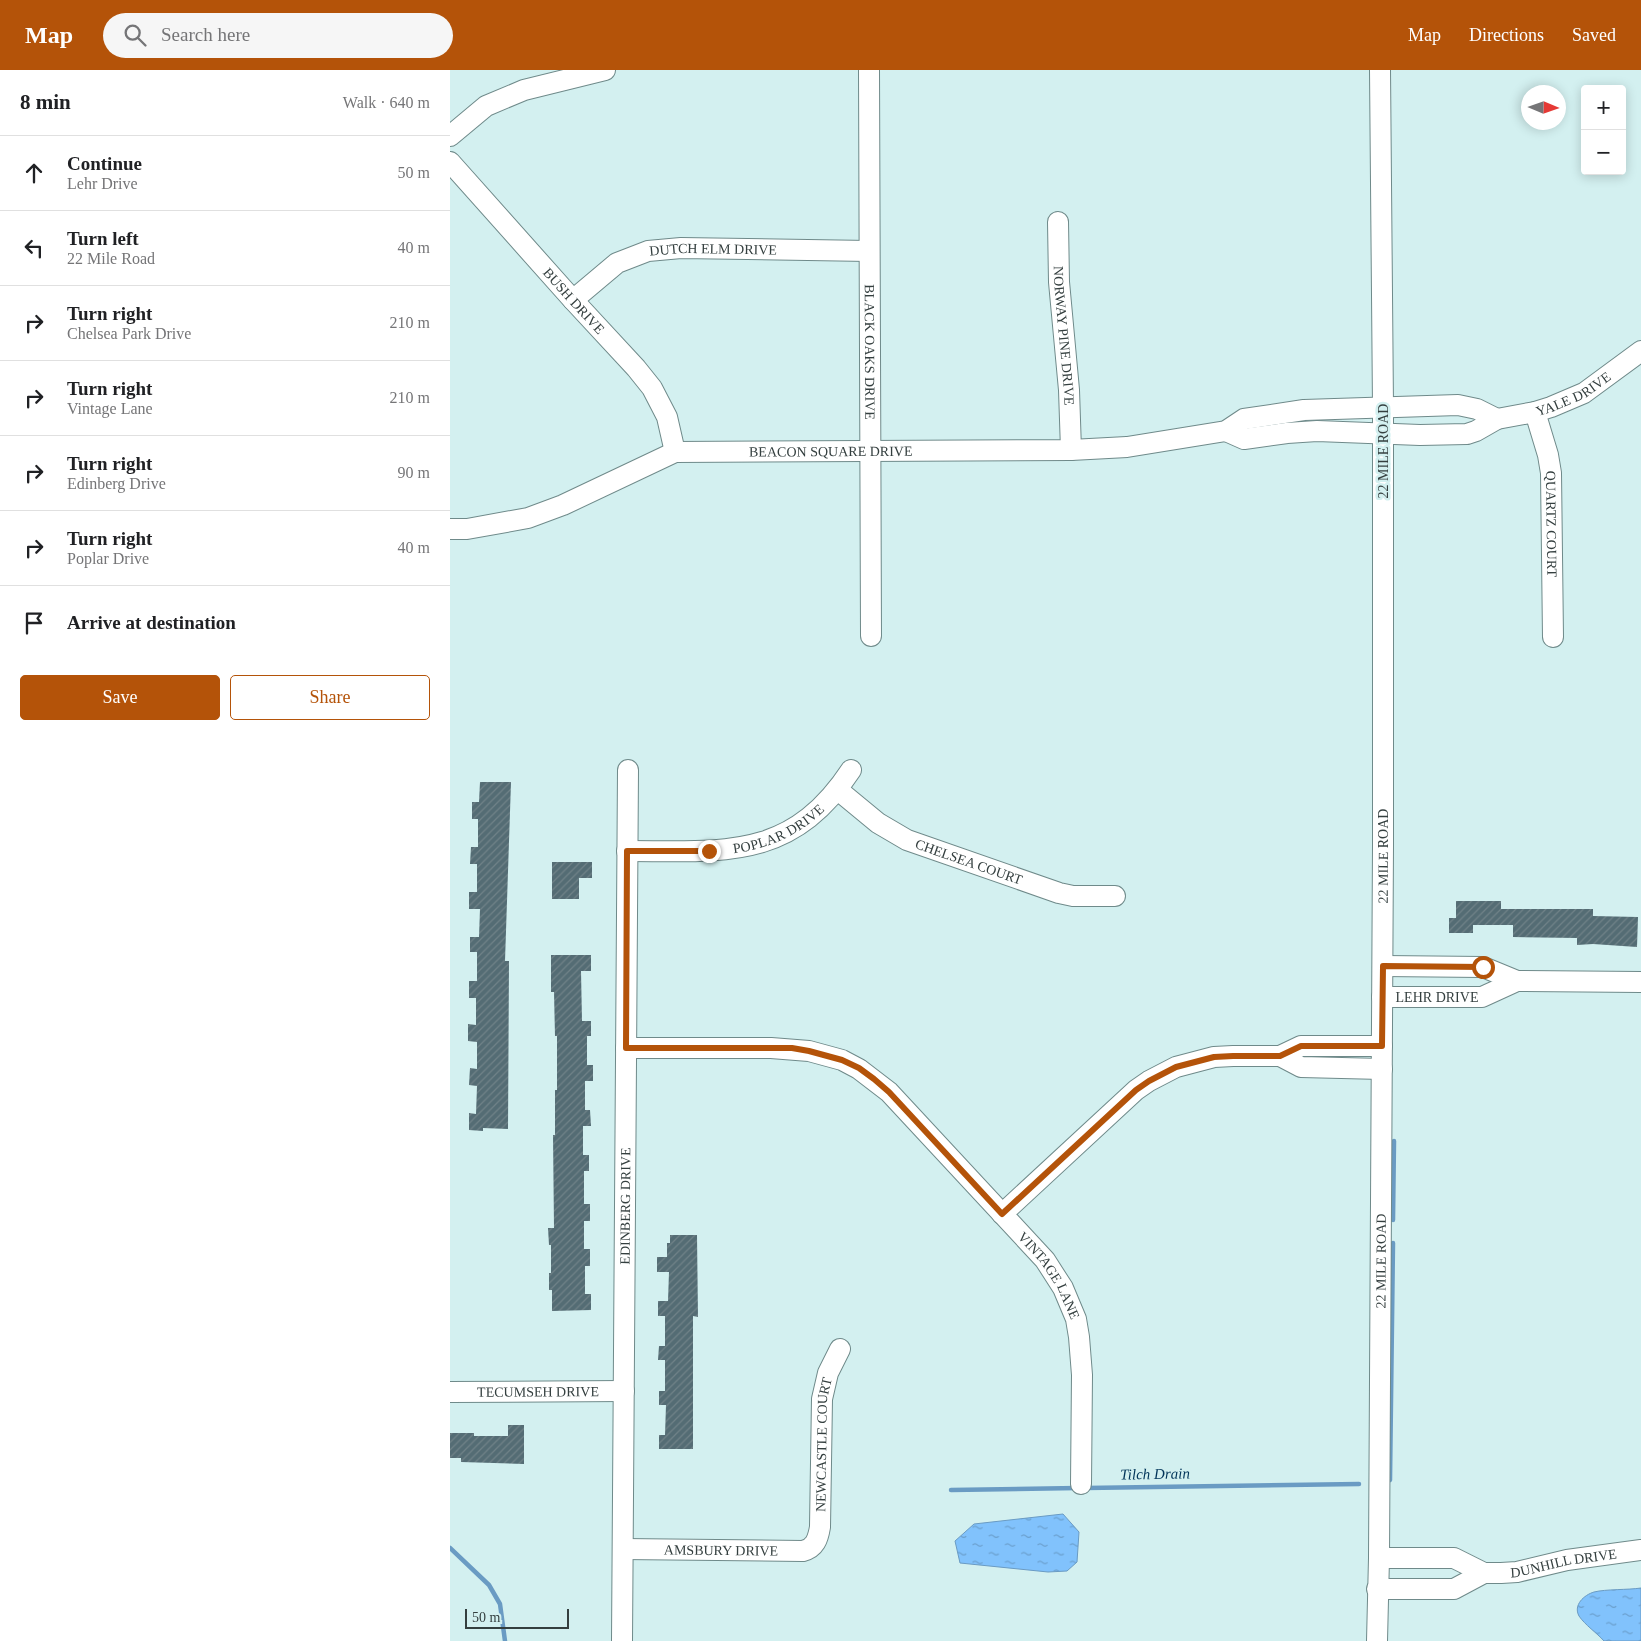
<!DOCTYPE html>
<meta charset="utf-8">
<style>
:root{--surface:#fff;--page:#f6f6f6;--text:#202124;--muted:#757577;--line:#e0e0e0;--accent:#b45309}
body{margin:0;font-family:Georgia,serif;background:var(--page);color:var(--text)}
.controls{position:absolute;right:15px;top:15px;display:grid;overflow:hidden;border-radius:5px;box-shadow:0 2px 12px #0003}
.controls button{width:45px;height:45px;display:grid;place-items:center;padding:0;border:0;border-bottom:1px solid var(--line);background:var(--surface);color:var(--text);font:25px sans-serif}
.compass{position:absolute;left:1071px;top:15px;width:45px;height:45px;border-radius:50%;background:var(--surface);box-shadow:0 2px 12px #0003;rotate:92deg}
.scale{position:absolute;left:15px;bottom:12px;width:104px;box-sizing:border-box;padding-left:5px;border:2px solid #343f3f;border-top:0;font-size:14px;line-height:18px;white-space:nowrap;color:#343f3f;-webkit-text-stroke:4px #d3f0f0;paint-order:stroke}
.stop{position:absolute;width:15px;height:15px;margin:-11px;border:4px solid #b45309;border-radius:50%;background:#fff}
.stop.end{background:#b45309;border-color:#fff;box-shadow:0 1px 5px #0008}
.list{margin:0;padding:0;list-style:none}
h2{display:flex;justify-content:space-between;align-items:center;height:65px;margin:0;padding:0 20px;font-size:21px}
h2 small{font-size:16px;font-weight:400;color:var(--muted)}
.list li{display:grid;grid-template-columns:32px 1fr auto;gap:15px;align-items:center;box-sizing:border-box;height:75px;padding:0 20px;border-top:1px solid var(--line)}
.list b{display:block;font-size:19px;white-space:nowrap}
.list p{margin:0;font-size:16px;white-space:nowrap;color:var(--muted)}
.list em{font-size:16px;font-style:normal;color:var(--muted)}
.actions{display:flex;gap:10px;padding:15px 20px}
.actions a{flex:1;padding:11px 0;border:1px solid var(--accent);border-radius:5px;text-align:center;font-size:18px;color:var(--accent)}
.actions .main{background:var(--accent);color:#fff}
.icon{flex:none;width:28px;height:28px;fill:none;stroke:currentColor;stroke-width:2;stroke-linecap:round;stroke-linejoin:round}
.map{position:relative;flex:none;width:1191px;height:1571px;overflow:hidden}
header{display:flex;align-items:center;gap:30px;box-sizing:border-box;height:70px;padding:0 25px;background:var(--accent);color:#fff}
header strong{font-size:24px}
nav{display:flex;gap:28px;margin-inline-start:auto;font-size:18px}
.search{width:350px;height:45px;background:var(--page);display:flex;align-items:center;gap:12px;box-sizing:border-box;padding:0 18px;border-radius:28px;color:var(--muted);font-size:19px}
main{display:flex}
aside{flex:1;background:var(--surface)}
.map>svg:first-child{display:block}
</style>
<header>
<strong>Map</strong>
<div class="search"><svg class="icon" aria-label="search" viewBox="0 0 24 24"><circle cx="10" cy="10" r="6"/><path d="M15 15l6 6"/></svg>Search here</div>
<nav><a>Map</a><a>Directions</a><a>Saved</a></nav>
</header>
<main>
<aside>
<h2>8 min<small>Walk · 640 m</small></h2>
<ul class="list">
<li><svg class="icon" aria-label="ahead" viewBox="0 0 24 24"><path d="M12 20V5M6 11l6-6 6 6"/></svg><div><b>Continue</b><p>Lehr Drive</p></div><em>50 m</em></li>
<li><svg class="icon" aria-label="left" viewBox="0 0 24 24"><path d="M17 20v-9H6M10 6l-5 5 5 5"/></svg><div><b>Turn left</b><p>22 Mile Road</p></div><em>40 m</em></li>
<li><svg class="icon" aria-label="right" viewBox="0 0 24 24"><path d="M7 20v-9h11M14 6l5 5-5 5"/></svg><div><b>Turn right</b><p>Chelsea Park Drive</p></div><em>210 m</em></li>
<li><svg class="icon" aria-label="right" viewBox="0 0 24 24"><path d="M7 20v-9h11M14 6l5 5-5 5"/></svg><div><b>Turn right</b><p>Vintage Lane</p></div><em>210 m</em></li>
<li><svg class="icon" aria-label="right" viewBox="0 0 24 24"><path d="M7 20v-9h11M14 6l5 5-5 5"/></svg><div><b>Turn right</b><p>Edinberg Drive</p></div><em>90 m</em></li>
<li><svg class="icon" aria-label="right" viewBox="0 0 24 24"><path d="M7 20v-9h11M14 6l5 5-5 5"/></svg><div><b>Turn right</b><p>Poplar Drive</p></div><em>40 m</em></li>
<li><svg class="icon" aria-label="arrive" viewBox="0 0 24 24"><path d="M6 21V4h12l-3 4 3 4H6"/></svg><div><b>Arrive at destination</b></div></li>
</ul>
<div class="actions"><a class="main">Save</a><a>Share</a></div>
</aside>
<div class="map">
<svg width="1191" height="1571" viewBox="0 0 1191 1571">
<defs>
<pattern id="water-ripples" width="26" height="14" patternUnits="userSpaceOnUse" patternTransform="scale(1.25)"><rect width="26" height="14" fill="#81c2fc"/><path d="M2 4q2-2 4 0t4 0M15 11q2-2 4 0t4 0" fill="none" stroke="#6a9fcd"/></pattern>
<pattern id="building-hatch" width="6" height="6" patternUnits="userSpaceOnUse" patternTransform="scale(1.25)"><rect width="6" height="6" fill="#546c74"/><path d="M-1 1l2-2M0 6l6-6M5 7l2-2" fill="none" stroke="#708288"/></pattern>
</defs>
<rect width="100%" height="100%" fill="#d3f0f0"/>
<path fill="url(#water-ripples)" stroke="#6a9bc3" d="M613 1444 629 1462 627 1492 617 1501 598 1502 510 1493 505 1471 524 1454Z
M1191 1518V1571H1154C1147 1563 1135 1555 1129 1546 1123 1535 1134 1525 1144 1522 1156 1519 1178 1520 1191 1518Z"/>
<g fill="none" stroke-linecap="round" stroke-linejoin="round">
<path stroke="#6a9bc3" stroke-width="4.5" d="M943 1150 944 1071
M938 1411 940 1410 943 1173
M636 1418 909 1414
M501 1420 628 1418
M0 1478 39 1515 50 1534 55 1571"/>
</g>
<path fill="url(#building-hatch)" d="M30 712H61L55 891H59L58 1059 33 1058V1061L19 1060V1043L26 1044 27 1016 19 1015 20 998 27 999V972L18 971V954L26 955V928H19V911H27V882H20V867H29L30 839H19V822H27V794H20L21 777H28V749H22V732H29Z
M102 792H142V808H129V829H102Z
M1006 831H1051V839H1143V846L1188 847 1187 877 1143 874 1127 875V868L1063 867V855H1023V863H999V848H1006Z
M101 885H141V901H131L132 951H141V966H137V995H143V1011H135V1040H140L141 1056H133V1085H139V1101H134V1134H140V1151H134V1179H140V1196H135V1224H141V1240L102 1241V1220H99V1203H101V1175H99L98 1158H104L103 1065H105V1020H107V966H105L104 922H101Z
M220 1165H247L248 1247 243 1246V1379H209V1365H215L216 1335H209V1321H215V1290H208L209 1276H215V1246H208V1231H218L219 1202H207V1187H217V1173H220Z
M58 1355H74V1394L11 1392V1388H0V1363H24V1366H58Z"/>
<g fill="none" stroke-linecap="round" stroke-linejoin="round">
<g stroke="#6f8a8a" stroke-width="22">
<g id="minor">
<path id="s1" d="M419 0 421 566"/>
<path d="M0 66 36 36 74 20 155 0"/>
<path id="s2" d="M0 92 123 230 186 298 202 318 217 347 225 382"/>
<path id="s3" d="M608 152 609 212 619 320 621 380"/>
<path id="s4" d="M123 230 167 193 198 181 231 178 419 181"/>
<path id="s5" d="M1085 342 1098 385 1101 403 1103 567"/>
<path id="s6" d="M776 361 794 369 837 363 867 361 970 365 1017 364 1026 361 1047 349 1085 342 1101 337 1134 323 1191 281"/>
<path id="s7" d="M0 459H17L78 448 113 435 225 382 621 380 677 377 776 361 794 349 854 340 1008 335 1027 339 1047 349"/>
<path id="s8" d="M388 720 428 753 457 770 609 823 623 826H665"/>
<path id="s9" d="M177 781C274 781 341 791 401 700"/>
<path d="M933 896 1033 897 1067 911 1191 912"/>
<path id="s10" d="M932 927H1032L1067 911"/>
<path id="s11" d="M176 978H321L359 981 392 990 409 999 439 1022 595 1190 613 1218 626 1249 629 1267 632 1305 631 1414"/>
<path d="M830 986 851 997 932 999"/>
<path d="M552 1144 686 1020 699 1011 726 997 764 987 783 986H830L851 976H932"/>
<path id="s12" d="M0 1322 174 1321"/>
<path id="s13" d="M173 1479 353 1481C365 1478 368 1469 370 1457L372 1329 378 1303 390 1279"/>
<path id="s14" d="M929 1488H1004L1034 1503H1051L1067 1502 1117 1490 1191 1480"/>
<path d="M927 1519H1004L1034 1503"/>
<path id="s15" d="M172 1571 178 700"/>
<path id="s16" d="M927 1571 929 1488 933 776V337L930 0"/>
</g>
</g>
<use href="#minor" stroke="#fff" stroke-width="20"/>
</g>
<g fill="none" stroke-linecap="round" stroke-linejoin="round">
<path stroke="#b45309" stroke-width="6" d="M259 781H177L176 978H342L359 981 392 990 409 998 424 1009 439 1022 552 1144 686 1020 699 1011 726 997 764 987 783 986H830L851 976H932L933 896 1033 897"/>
</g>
<g text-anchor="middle" stroke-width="5" stroke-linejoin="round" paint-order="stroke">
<g font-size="14" fill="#343f3f" stroke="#d3f0f0">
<text dy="5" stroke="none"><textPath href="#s4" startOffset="156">DUTCH ELM DRIVE</textPath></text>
<text dy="5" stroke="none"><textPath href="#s2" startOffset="186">BUSH DRIVE</textPath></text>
<text dy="5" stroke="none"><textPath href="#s3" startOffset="114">NORWAY PINE DRIVE</textPath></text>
<text dy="5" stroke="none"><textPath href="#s1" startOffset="282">BLACK OAKS DRIVE</textPath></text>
<text dy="5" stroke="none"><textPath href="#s6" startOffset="358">YALE DRIVE</textPath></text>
<text transform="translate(933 381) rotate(-90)" y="5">22 MILE ROAD</text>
<text dy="5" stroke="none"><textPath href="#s7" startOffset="396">BEACON SQUARE DRIVE</textPath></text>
<text dy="5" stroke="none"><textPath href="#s5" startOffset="114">QUARTZ COURT</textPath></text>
<text dy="5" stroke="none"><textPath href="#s9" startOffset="156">POPLAR DRIVE</textPath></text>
<text dy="5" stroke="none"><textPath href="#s16" startOffset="785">22 MILE ROAD</textPath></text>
<text dy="5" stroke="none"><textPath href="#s8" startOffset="151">CHELSEA COURT</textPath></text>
<text dy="5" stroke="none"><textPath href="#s10" startOffset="55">LEHR DRIVE</textPath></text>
<text dy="5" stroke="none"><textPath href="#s15" startOffset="435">EDINBERG DRIVE</textPath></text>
<text dy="5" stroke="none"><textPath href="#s16" startOffset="380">22 MILE ROAD</textPath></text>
<text dy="5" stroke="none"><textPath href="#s11" startOffset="519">VINTAGE LANE</textPath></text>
<text dy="5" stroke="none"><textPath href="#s12" startOffset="88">TECUMSEH DRIVE</textPath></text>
<text dy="5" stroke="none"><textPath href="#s13" startOffset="294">NEWCASTLE COURT</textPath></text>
<text dy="5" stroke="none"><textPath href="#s13" startOffset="98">AMSBURY DRIVE</textPath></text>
<text dy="5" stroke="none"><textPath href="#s14" startOffset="189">DUNHILL DRIVE</textPath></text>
</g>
<g font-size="15" font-style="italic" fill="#02355a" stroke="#d3f0f0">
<text transform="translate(705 1404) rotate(-1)" y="5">Tilch Drain</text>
</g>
</g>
</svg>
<div class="controls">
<button>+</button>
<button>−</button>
</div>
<svg class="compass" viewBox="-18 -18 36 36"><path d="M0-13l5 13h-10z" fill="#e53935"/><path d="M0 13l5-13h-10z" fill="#757577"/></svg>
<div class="scale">50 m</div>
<div class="stop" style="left:1033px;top:897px"></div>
<div class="stop end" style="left:259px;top:781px"></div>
</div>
</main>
